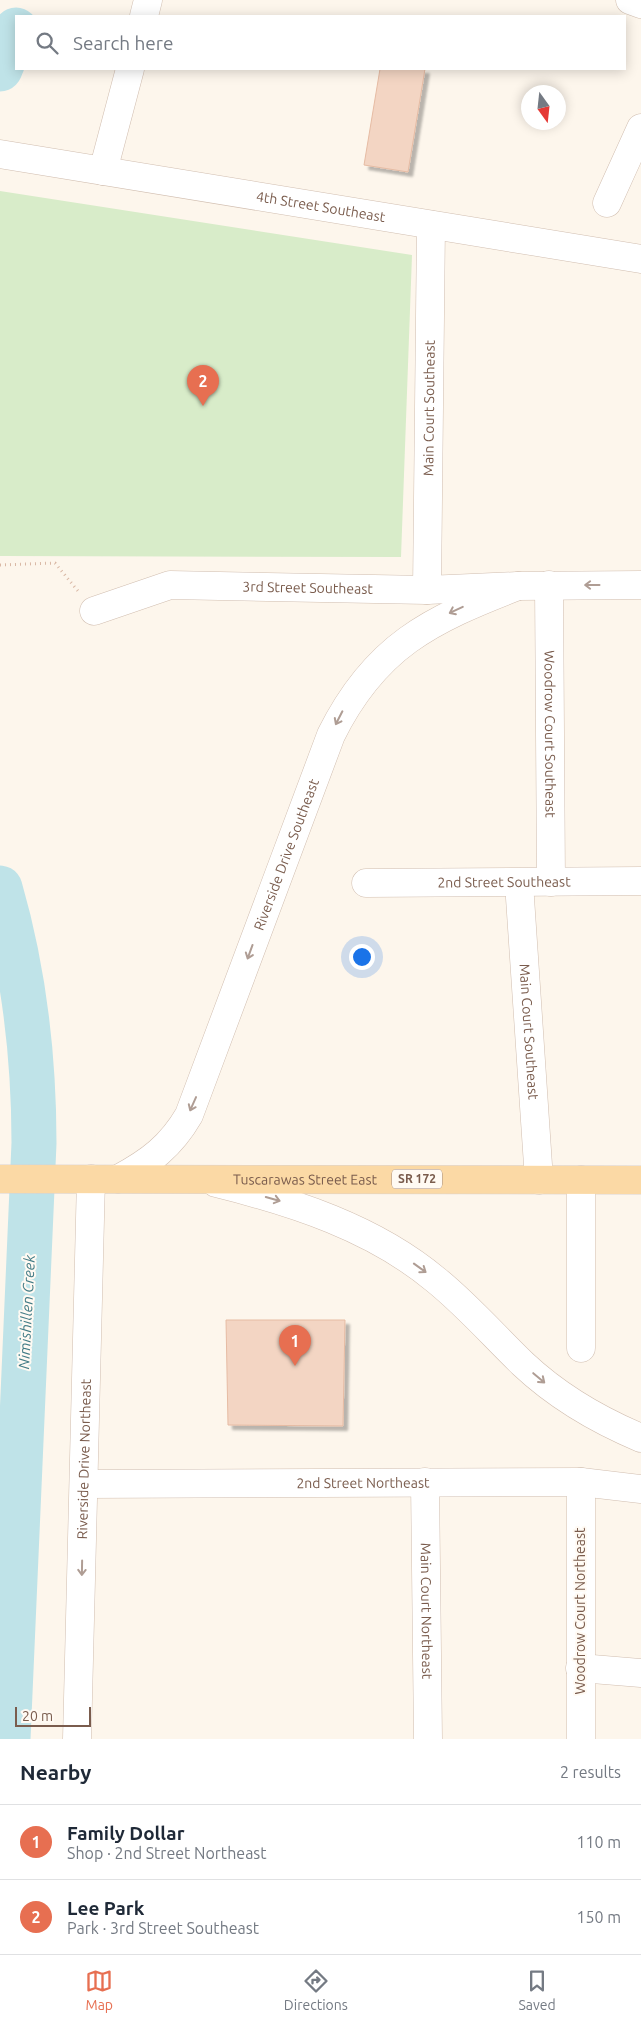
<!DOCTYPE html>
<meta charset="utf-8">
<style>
:root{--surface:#fff;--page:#f6f6f7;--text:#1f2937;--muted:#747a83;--line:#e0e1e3;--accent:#e76f51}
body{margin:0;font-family:Ubuntu,sans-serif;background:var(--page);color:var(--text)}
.compass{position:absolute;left:521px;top:85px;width:45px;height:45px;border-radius:50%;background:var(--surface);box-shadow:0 2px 12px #0003;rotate:165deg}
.scale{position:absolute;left:15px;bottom:12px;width:76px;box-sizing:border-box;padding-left:5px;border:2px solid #7a5c4d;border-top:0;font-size:14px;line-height:18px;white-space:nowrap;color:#7a5c4d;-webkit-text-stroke:4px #fffaf3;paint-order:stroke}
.you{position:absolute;left:361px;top:956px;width:18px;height:18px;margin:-12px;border:4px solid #fff;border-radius:50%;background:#1a73e8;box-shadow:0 0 0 8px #1a73e833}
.badge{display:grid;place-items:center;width:32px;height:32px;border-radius:50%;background:var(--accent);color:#fff;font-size:16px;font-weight:700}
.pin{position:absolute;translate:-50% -41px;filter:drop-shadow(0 1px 2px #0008)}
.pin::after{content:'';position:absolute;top:26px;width:18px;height:15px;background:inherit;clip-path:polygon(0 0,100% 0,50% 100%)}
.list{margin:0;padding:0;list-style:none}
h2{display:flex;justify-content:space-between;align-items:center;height:65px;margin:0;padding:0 20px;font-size:21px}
h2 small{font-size:16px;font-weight:400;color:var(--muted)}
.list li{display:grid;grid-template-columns:32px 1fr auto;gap:15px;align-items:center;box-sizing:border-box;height:75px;padding:0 20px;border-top:1px solid var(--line)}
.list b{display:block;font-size:19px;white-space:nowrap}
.list p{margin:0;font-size:16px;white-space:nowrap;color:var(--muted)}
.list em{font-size:16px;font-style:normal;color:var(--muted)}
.icon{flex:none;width:28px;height:28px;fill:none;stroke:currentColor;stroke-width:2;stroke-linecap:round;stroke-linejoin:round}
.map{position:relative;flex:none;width:641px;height:1739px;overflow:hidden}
.search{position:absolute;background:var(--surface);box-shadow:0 2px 12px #0003;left:15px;right:15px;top:15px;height:55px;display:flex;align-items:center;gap:12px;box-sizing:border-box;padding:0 18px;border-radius:0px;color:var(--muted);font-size:19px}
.sheet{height:215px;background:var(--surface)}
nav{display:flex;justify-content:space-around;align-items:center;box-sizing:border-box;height:70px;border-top:1px solid var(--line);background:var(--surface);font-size:14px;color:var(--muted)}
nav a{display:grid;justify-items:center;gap:2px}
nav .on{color:var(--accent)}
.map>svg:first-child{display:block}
</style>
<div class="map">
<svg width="641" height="1739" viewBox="0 0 641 1739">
<defs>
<filter id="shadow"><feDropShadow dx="4.5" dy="4.5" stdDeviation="1" flood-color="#0004"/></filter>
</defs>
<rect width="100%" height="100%" fill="#fdf6ec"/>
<path fill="#d8ecc9" d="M0 191 412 255 401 557 0 556Z"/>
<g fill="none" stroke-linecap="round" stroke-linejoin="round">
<path stroke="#bfe3e8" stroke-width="45" d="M0 69 16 30
M0 888C24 971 34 1056 34 1143L8 1739"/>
</g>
<path fill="#f3d5c3" stroke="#e6bba3" filter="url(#shadow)" d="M380 69H425L408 172 364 165Z
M226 1320H345L343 1426 228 1425Z"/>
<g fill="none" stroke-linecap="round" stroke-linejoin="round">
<g stroke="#d1beb0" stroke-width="29">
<g id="minor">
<path d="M630 0 641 4"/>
<path d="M144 16 148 0"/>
<path id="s1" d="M0 154 641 259"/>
<path d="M103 171 130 69"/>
<path d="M607 203 641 128"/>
<path id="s2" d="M549 585 551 882"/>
<path id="s3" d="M427 590 431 225"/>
<path id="s4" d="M94 611 170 585 427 590 518 586 641 585"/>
<path id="s5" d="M366 883 641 881"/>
<path id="s6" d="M519 883 539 1180"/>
<path id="s7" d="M118 1179C150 1162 171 1146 189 1115L331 735C375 646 430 620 518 586"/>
<path d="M581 1180V1348"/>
<path d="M216 1183C293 1202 374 1228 436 1280 467 1305 494 1336 523 1364 557 1396 598 1420 641 1438"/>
<path id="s8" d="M425 1482 428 1739"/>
<path d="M581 1482V1739"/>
<path id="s9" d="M84 1484 581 1482 641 1489"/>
<path d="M580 1668 641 1673"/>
<path id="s10" d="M77 1739 91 1179"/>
</g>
</g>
<g stroke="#dad1cd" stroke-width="29">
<g id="major">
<path id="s11" d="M0 1179 641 1180"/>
</g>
</g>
<path stroke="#d9b8a5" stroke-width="3" stroke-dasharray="1 4" stroke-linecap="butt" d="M0 565 55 563 78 591"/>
<use href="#minor" stroke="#fff" stroke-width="28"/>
<use href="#major" stroke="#fbd9a5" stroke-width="28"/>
</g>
<defs><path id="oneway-shaft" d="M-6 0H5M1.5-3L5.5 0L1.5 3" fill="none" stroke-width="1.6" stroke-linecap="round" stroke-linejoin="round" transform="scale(1.25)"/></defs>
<g stroke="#af9d94">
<use href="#oneway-shaft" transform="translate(592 585) rotate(-180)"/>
<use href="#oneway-shaft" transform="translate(456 610) rotate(155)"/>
<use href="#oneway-shaft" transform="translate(339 718) rotate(117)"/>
<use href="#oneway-shaft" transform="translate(250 952) rotate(110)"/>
<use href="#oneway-shaft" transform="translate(193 1104) rotate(114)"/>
<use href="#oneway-shaft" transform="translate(273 1199) rotate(16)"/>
<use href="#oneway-shaft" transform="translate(420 1268) rotate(36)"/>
<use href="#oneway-shaft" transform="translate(539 1378) rotate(40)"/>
<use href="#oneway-shaft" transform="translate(82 1568) rotate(91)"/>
</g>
<g text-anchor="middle" stroke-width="4" stroke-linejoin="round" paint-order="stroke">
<rect fill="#fffaf3" stroke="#a28b7f" stroke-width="1" x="392" y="1169.5" width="50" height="19" rx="4"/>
<g font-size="12" font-weight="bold" fill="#7a5c4d">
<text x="417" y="1183">SR 172</text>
</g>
<g font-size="14" fill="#7a5c4d" stroke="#fffaf3">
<text dy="5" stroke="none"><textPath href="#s1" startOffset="325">4th Street Southeast</textPath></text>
<text dy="5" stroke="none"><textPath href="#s3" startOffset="182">Main Court Southeast</textPath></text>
<text dy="5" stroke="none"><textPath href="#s4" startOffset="218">3rd Street Southeast</textPath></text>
<text dy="5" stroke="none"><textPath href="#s2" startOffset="149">Woodrow Court Southeast</textPath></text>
<text dy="5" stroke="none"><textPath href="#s7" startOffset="375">Riverside Drive Southeast</textPath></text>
<text dy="5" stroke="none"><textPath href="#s5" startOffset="138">2nd Street Southeast</textPath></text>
<text dy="5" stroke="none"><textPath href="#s6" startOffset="149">Main Court Southeast</textPath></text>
<text dy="5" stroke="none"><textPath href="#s11" startOffset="305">Tuscarawas Street East</textPath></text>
<text dy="5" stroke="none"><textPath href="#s10" startOffset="280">Riverside Drive Northeast</textPath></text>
<text dy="5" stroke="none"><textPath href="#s9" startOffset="279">2nd Street Northeast</textPath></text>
<text dy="5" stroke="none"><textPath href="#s8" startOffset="129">Main Court Northeast</textPath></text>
<text transform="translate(580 1611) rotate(-90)" y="5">Woodrow Court Northeast</text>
</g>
<g font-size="15" font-style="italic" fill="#437c86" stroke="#fffaf3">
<text transform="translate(27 1312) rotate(-87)" y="5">Nimishillen Creek</text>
</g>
</g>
</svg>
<svg class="compass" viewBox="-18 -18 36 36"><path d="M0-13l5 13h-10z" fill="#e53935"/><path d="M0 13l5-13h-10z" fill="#747a83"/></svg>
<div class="scale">20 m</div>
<div class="you"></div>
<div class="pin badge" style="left:295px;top:1366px">1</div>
<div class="pin badge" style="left:203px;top:406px">2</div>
<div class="search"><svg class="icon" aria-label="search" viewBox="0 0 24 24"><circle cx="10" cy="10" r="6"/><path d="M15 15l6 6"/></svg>Search here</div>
</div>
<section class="sheet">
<h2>Nearby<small>2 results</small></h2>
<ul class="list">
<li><span class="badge">1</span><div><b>Family Dollar</b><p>Shop · 2nd Street Northeast</p></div><em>110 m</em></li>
<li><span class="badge">2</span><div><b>Lee Park</b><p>Park · 3rd Street Southeast</p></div><em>150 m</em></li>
</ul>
</section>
<nav>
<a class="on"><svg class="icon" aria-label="map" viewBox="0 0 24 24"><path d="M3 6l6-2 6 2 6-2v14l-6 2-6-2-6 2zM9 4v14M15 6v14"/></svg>Map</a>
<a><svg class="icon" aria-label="directions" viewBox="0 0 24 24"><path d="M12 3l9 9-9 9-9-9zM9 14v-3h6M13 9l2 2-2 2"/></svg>Directions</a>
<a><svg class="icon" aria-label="saved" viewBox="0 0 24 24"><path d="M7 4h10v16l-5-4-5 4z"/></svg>Saved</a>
</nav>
